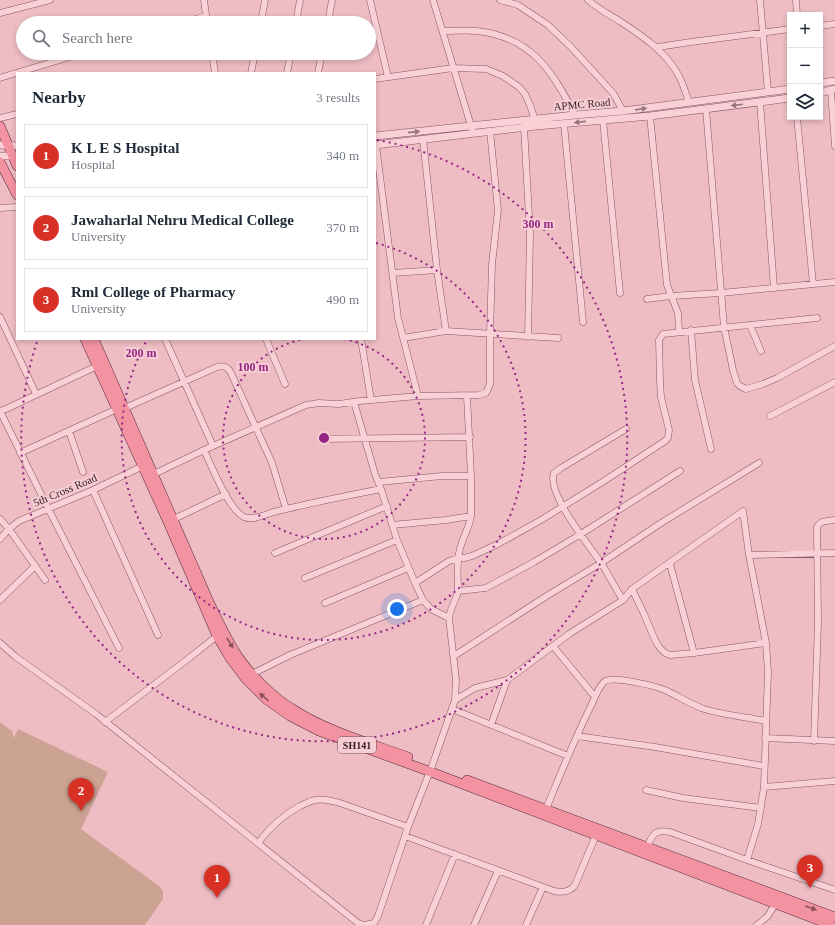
<!DOCTYPE html>
<meta charset="utf-8">
<style>
:root{--surface:#fff;--page:#f6f6f7;--text:#1f2937;--muted:#747a83;--line:#e0e1e3;--accent:#d93025}
body{margin:0;font-family:"Times New Roman",serif;background:var(--page);color:var(--text)}
.controls{position:absolute;right:12px;top:12px;display:grid;overflow:hidden;border-radius:0px;box-shadow:0 2px 6px #0003}
.controls button{width:36px;height:36px;display:grid;place-items:center;padding:0;border:0;border-bottom:1px solid var(--line);background:var(--surface);color:var(--text);font:20px sans-serif}
.you{position:absolute;left:397px;top:609px;width:14px;height:14px;margin:-10px;border:3px solid #fff;border-radius:50%;background:#1a73e8;box-shadow:0 0 0 6px #1a73e833}
.badge{display:grid;place-items:center;width:26px;height:26px;border-radius:50%;background:var(--accent);color:#fff;font-size:13px;font-weight:700}
.pin{position:absolute;translate:-50% -33px;filter:drop-shadow(0 1px 2px #0008)}
.pin::after{content:'';position:absolute;top:21px;width:14px;height:12px;background:inherit;clip-path:polygon(0 0,100% 0,50% 100%)}
.list{margin:0;padding:0;list-style:none}
h2{display:flex;justify-content:space-between;align-items:center;height:52px;margin:0;padding:0 16px;font-size:17px}
h2 small{font-size:13px;font-weight:400;color:var(--muted)}
.list li{display:grid;grid-template-columns:26px 1fr auto;gap:12px;align-items:center;box-sizing:border-box;height:64px;margin:0 8px 8px;padding:0 8px;border:1px solid var(--line);border-radius:0px}
.list b{display:block;font-size:15px;white-space:nowrap}
.list p{margin:0;font-size:13px;white-space:nowrap;color:var(--muted)}
.list em{font-size:13px;font-style:normal;color:var(--muted)}
.icon{flex:none;width:22px;height:22px;fill:none;stroke:currentColor;stroke-width:2;stroke-linecap:round;stroke-linejoin:round}
.map{position:relative;flex:none;width:835px;height:925px;overflow:hidden}
.search{position:absolute;background:var(--surface);box-shadow:0 2px 6px #0003;left:16px;top:16px;width:360px;height:44px;display:flex;align-items:center;gap:10px;box-sizing:border-box;padding:0 14px;border-radius:22px;color:var(--muted);font-size:15px}
.panel{position:absolute;background:var(--surface);box-shadow:0 2px 6px #0003;left:16px;top:72px;width:360px;height:268px;border-radius:0px}
.map>svg:first-child{display:block}
</style>
<div class="map">
<svg width="835" height="925" viewBox="0 0 835 925">
<rect width="100%" height="100%" fill="#eebdc4"/>
<path fill="#cca292" d="M0 722 12 731 14 738 18 729 108 772 81 829 159 886 163 891V899L145 925H0Z"/>
<g fill="none" stroke-linecap="round" stroke-linejoin="round">
<g stroke="#865665" stroke-width="7">
<path id="minor" d="M204 0 207 23
M370 0 388 77
M433 0 472 129
M500 0 518 5 548 25 570 46 613 93 623 111
M588 0C598 9 610 15 621 22 644 37 666 52 679 76 683 84 686 93 689 102
M760 0 768 92
M796 0 797 15
M0 13 50 0
M182 23 206 16
M261 23 265 0
M296 23 300 0
M328 23 332 0
M820 26 835 24
M443 31C454 31 466 30 477 31 531 37 552 70 575 115
M369 36H378
M658 47 691 42 790 29
M212 53 215 73
M251 73 255 53
M287 73 291 53
M318 73 322 53
M0 78 83 53
M375 79 453 68 486 69 503 76 519 87 525 94 530 105 535 120
M831 91 835 146
M760 102 774 288
M706 109 724 327 733 370 737 383 740 386 746 389 763 384 777 378 835 346
M650 116 667 285 678 313 679 331
M797 117 813 284
M0 118 17 114
M603 120 620 293
M564 124 583 322
M524 127 530 234 528 337
M423 139 437 270 446 331
M376 145 398 318 418 396
M0 208 17 207
M393 273 437 270
M647 299 671 296 721 293 835 282
M0 317 36 394
M750 325 761 351
M691 330 695 380 711 449
M403 338 446 331 558 338
M165 339 213 446
M266 339 285 384
M361 339 371 400
M354 402 375 474 381 489 397 540 415 583 423 600 431 609 449 618
M0 411 49 510 119 648
M0 411 6 409 97 366
M770 416 835 382
M69 431 83 472
M324 439 470 437
M204 450C211 465 229 510 244 517 253 521 266 514 274 512 309 503 346 496 381 489
M20 453 117 409 125 408 217 367C224 365 228 367 231 373L272 463 286 509
M154 474 204 450 306 405 319 403 339 404 360 401 418 396 479 395 486 393 490 384V333L492 264 498 210 490 131
M379 482 442 476H471
M93 490 158 635
M0 519 9 529 45 580
M174 519 226 494
M392 525 446 520 471 516V476L467 396
M0 539 9 529 19 521 93 490 145 465
M275 553 387 506
M749 555 835 553
M670 564 694 653
M305 578 397 540
M415 583 449 561 458 558H464L472 556 498 544 541 520 604 481 665 441 668 438 669 430 661 397 660 382 659 340 663 334 817 318
M632 589 644 614 655 640 660 648 665 653 670 655 694 653 766 643
M458 591C458 577 456 562 460 549 463 536 469 529 471 516
M0 600 35 566
M623 600C615 588 609 575 601 563 589 545 546 493 554 473L561 468 626 429
M325 603 408 568
M0 643 16 657 96 714 358 923 364 925 374 923 378 916 408 827 432 766
M553 646 595 697
M454 656 545 597 601 563 661 523 759 463
M252 674 290 655 423 600
M455 700 475 688 507 680 569 634 623 600 632 589 743 511 749 555 766 643 768 672 764 787 758 824 747 860
M452 709 568 756
M105 722 184 662 217 636
M491 725 507 680
M577 736 655 747 764 766
M765 738 835 741
M814 741 818 622 817 527C821 520 828 521 835 520
M432 766 455 700 456 680 449 618C450 609 456 600 458 591L486 588 534 562 581 534 680 471
M764 787 835 781
M646 790 683 798 761 808
M546 809C560 775 574 740 591 706 594 699 598 688 604 682 611 675 655 686 665 690 678 696 690 704 704 709 724 715 745 717 766 721
M405 836 554 891C563 893 570 892 575 885L596 835
M258 843C270 827 283 815 300 806 305 804 310 801 315 800 323 798 332 801 340 803L408 827
M647 847C652 835 655 829 670 832L747 860 835 890
M426 925 455 854
M474 925 498 871
M526 925 543 887
M757 925 767 917 776 903"/>
</g>
<g stroke="#865665" stroke-width="8">
<path id="tertiary" d="M820 83 835 81
M820 93 835 89
M375 136 575 115 623 111 790 89
M0 145 17 146
M375 145 536 126 650 116 790 98
M0 156H17"/>
</g>
<g stroke="#542b3a" stroke-width="10">
<path id="primary" d="M0 126 17 166
M0 162 17 195
M85 339 168 522 217 636 230 658 245 678 267 700 290 716 319 731 431 772 831 925
M94 339 210 604C219 622 227 641 239 658 250 674 274 698 291 708 326 731 369 743 408 757
M467 780 835 917"/>
</g>
<use href="#minor" stroke="#f9d0d6" stroke-width="6"/>
<use href="#tertiary" stroke="#f9d0d6" stroke-width="7"/>
<use href="#primary" stroke="#f393a2" stroke-width="9"/>
</g>
<defs><path id="oneway-solid" d="M-6-.8H1V-3.2L6.5 0L1 3.2V.8H-6Z"/></defs>
<g fill="#97767e">
<use href="#oneway-solid" transform="translate(737 105) rotate(173)"/>
<use href="#oneway-solid" transform="translate(641 109) rotate(-8)"/>
<use href="#oneway-solid" transform="translate(580 122) rotate(174)"/>
<use href="#oneway-solid" transform="translate(414 132) rotate(-6)"/>
</g>
<g fill="#8a515d">
<use href="#oneway-solid" transform="translate(230 643) rotate(58)"/>
<use href="#oneway-solid" transform="translate(264 697) rotate(-139)"/>
<use href="#oneway-solid" transform="translate(811 908) rotate(20)"/>
</g>
<g fill="none" stroke="#962685" stroke-width="2" stroke-dasharray="2 4">
<path d="M344 339A101 101 0 1 1 304 339"/>
<path d="M376 243A202 202 0 1 1 147 340"/>
<path d="M377 140A303 303 0 1 1 38 339"/>
</g>
<g text-anchor="middle" stroke-width="4" stroke-linejoin="round" paint-order="stroke">
<rect fill="#f6cdd2" stroke="#6f5059" stroke-width="1" x="338" y="737" width="38" height="16" rx="3"/>
<g font-size="10" font-weight="bold" fill="#351b25">
<text x="357" y="749">SH141</text>
</g>
<g font-size="11" fill="#351b25" stroke="#f6cdd2">
<text transform="translate(582 104) rotate(-5)" y="4">APMC Road</text>
<text transform="translate(65 490) rotate(-23)" y="4">5th Cross Road</text>
</g>
</g>
<circle cx="324" cy="438" r="6" fill="#962685" stroke="#f6cdd2" stroke-width="2"/>
<g font-size="12" text-anchor="middle" font-weight="bold" fill="#962685" stroke="#f6cdd2" stroke-width="4" stroke-linejoin="round" paint-order="stroke">
<text x="538" y="228">300 m</text>
<text x="141" y="357">200 m</text>
<text x="253" y="371">100 m</text>
</g>
</svg>
<div class="controls">
<button>+</button>
<button>−</button>
<button><svg class="icon" aria-label="layers" viewBox="0 0 24 24"><path d="M12 4l9 5-9 5-9-5zM3 14l9 5 9-5"/></svg></button>
</div>
<div class="you"></div>
<div class="pin badge" style="left:217px;top:898px">1</div>
<div class="pin badge" style="left:81px;top:811px">2</div>
<div class="pin badge" style="left:810px;top:888px">3</div>
<div class="search"><svg class="icon" aria-label="search" viewBox="0 0 24 24"><circle cx="10" cy="10" r="6"/><path d="M15 15l6 6"/></svg>Search here</div>
<section class="panel">
<h2>Nearby<small>3 results</small></h2>
<ul class="list">
<li><span class="badge">1</span><div><b>K L E S Hospital</b><p>Hospital</p></div><em>340 m</em></li>
<li><span class="badge">2</span><div><b>Jawaharlal Nehru Medical College</b><p>University</p></div><em>370 m</em></li>
<li><span class="badge">3</span><div><b>Rml College of Pharmacy</b><p>University</p></div><em>490 m</em></li>
</ul>
</section>
</div>
